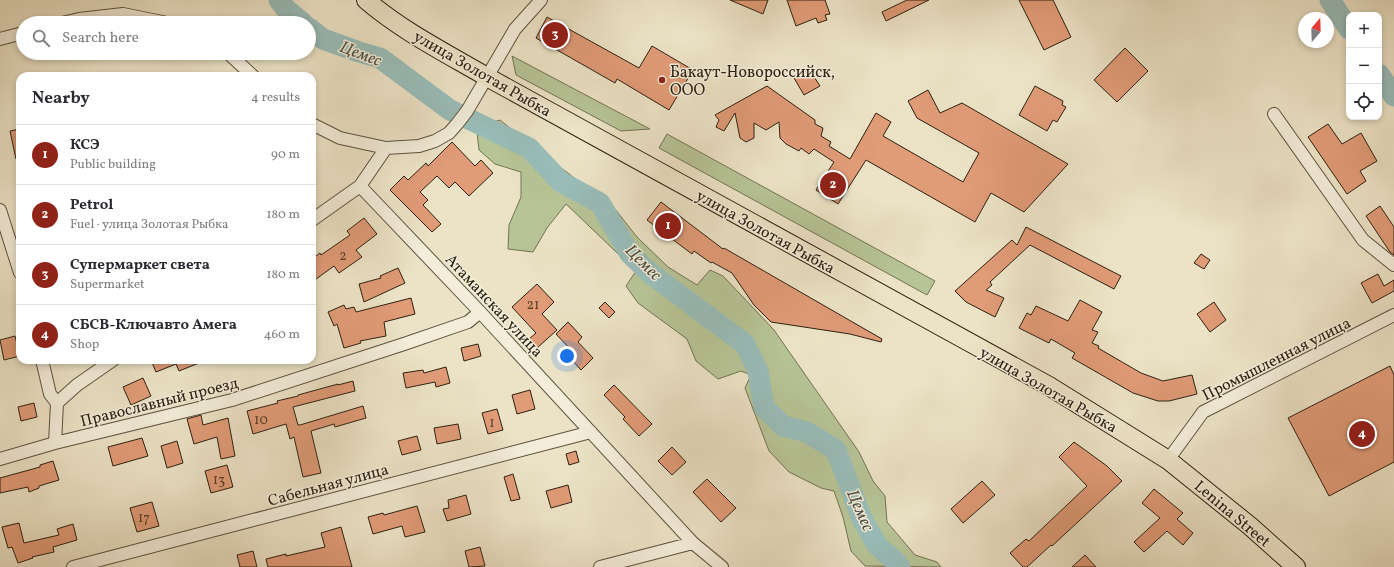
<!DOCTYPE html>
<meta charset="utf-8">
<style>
:root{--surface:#fff;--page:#f2f2f3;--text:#2b2b33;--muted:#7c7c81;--line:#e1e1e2;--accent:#8f2418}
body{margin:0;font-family:Vollkorn,serif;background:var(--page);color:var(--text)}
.controls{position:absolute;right:12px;top:12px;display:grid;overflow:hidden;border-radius:8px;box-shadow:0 2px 6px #0003}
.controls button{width:36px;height:36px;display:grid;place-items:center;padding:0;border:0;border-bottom:1px solid var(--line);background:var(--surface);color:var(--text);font:20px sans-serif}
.compass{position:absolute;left:1298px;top:12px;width:36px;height:36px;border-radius:50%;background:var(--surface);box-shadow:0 2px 6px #0003;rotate:19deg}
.you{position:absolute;left:567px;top:356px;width:14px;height:14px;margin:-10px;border:3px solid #fff;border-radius:50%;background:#1a73e8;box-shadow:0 0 0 6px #1a73e833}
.badge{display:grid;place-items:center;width:26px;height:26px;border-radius:50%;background:var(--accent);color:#fff;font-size:13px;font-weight:700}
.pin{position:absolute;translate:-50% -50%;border:2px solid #fff;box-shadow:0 1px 4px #0006}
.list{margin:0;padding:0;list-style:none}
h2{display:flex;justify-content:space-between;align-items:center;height:52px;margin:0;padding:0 16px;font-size:17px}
h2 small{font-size:13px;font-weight:400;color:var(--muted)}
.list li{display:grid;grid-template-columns:26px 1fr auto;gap:12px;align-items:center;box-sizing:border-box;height:60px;padding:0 16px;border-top:1px solid var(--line)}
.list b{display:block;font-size:15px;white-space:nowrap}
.list p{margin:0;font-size:13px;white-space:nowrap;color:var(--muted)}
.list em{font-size:13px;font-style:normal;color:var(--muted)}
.icon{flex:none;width:22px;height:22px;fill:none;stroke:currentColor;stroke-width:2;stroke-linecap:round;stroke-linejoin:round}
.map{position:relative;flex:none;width:1394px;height:567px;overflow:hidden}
.search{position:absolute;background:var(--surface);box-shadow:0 2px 6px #0003;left:16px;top:16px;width:300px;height:44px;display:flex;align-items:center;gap:10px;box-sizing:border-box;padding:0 14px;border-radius:22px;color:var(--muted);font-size:15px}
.panel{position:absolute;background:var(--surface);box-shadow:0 2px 6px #0003;left:16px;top:72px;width:300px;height:292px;border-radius:12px}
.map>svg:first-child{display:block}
</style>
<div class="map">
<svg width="1394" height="567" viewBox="0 0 1394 567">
<rect width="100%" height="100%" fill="#ece3c6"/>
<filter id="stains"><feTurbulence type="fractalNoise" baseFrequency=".005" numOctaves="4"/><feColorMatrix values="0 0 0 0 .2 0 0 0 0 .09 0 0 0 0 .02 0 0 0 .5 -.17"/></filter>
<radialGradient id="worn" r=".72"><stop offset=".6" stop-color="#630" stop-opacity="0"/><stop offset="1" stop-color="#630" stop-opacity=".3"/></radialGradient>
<path fill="#b7c496" stroke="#727254" d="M512 56 650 129 621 131 516 75Z
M500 120 526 141 615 209 637 237 668 267 697 285 710 270 723 276 774 330 859 452 873 481 885 496 887 522 915 555 937 562 941 567 865 566 851 551 843 517 834 491 821 488 789 472 769 451 745 388 751 375 741 371 718 379 696 361 687 339 638 303 626 286 636 271 566 204 547 228 533 252 508 249 509 225 521 197V172L495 164 479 150 477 132 487 124Z
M667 134 935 281 927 295 659 148Z"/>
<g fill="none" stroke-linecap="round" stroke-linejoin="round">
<path stroke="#99bdb9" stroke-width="21" d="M279 0 286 9 303 23
M1330 0 1349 29
M309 28 323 39 359 52 380 58 450 110 529 148 561 182 600 203 630 254 650 273 745 344 758 371 764 407 783 426 807 432 836 450 862 519 877 545 897 563 900 567
M1379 74 1394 96"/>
</g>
<path fill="#e09b77" stroke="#2d2011" d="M730 0H768L763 14Z
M787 0H825L830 14 825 15 827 20 818 23 816 18 796 26Z
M907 0H929L886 21 882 12Z
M1019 0H1053L1071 37 1044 50Z
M547 17 639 68 652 46 693 70 669 110 617 79 615 83 536 38Z
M1125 48 1148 71 1117 102 1094 80Z
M809 69 820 86 804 95 794 78Z
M767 86 815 120V124L823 128 821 136 831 142 829 146 850 159 876 113 891 122 883 136 963 182 979 153 917 118 908 101 928 90 940 113 962 103 1068 164 1024 212 991 193 975 222 866 160 838 204 816 190 834 162 814 149 809 154 801 148 799 151 786 144 780 138 779 122 766 130 754 123V138L746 142 740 138 735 113 724 131 716 127 719 120 715 115Z
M1035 86 1063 101 1062 105 1066 107 1057 122 1053 120 1047 131 1019 115Z
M1328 124 1342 144 1361 133 1377 161 1360 171 1366 181 1347 194 1308 137Z
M20 129V158L16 159 10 131Z
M452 142 475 166 481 160 493 173 469 196 455 182 449 188 437 176 420 192 428 200 423 205 441 224 432 232 390 190 404 176 408 180 426 163 428 166Z
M661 202 723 249 724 248 882 339 881 342 850 334 771 322 754 305 732 273 712 262 711 263 694 251 692 254 647 220Z
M1380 206 1394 227V255L1390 252 1366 216Z
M364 218 377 234 356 250 362 257 339 273 334 266 312 282V259L320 253 321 255 350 235 347 231Z
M1026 227 1121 276 1114 289 1030 245 990 282 992 285 986 290 1004 298 995 317 966 302 955 291 1012 240 1017 245Z
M1201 254 1210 260 1204 269 1194 263Z
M398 268 405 283 364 302 359 284 381 278 380 276Z
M1378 274 1384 286 1394 280V291L1372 303 1361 283Z
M537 284 554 302 542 314 557 330 537 348 529 339 536 333 512 307Z
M411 298 415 314 384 322 386 336 360 341 361 343 344 348 337 324 334 326 328 312 344 305 346 309 354 307 356 312Z
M1080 300 1102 312 1092 330 1098 332 1092 343 1099 346 1098 348 1141 373 1163 381 1192 375 1197 394 1169 401H1158L1133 393 1072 358 1075 353 1051 339 1049 343 1019 328 1027 313 1031 315 1036 306 1068 321Z
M605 302 615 312 609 318 599 308Z
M1214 302 1226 320 1210 332 1197 314Z
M568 322 582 337 578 342 593 358 581 370 570 358 574 353 556 334Z
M15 336 20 356 4 360 0 340Z
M478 344 481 356 464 361 461 348Z
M151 360H204V361L179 371 176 364 156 372Z
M1390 366 1394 375V462L1329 496 1288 418Z
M446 367 450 383 436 387 435 382 406 388 403 373 423 370 424 373Z
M143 378 151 396 131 405 123 387Z
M353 381 355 391 293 407 298 425H300L363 406 366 418 335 427 334 424 311 431 321 473 303 477 294 437 290 439 286 424 253 434 247 411 278 403 277 401 298 396V395L338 384V385Z
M614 385 652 424 639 436 623 419 625 417 604 395Z
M530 390 535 409 517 414 512 395Z
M34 403 37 417 21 421 18 407Z
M497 409 503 430 488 434 482 413Z
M201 415 203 425 228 418 235 456 221 459 217 437 194 444 187 419Z
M458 424 461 439 437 444 434 428Z
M417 436 421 450 402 455 398 441Z
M142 438 148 456 113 466 108 447Z
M177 441 183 463 167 468 161 446Z
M1074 442 1107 466 1122 481 1052 546 1051 545 1027 567H1023L1010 553 1026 539 1029 541 1087 486 1059 457Z
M672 447 686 462 672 475 658 461Z
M576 451 579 462 569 465 566 454Z
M53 461 59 480 39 486V488L29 492 28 487 0 493V478L40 467V465Z
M227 465 233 487 211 493 205 471Z
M513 474 520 499 511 501 504 477Z
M707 479 736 508 721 522 693 492Z
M982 481 995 495 963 523 951 509Z
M568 485 572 502 551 508 546 491Z
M1154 489 1183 513 1177 519 1193 533 1183 545 1167 531 1144 552 1134 542 1160 518 1142 503Z
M466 495 471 514 447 521 443 509 449 508 448 500Z
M152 502 159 526 137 532 130 508Z
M417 506 425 532 405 537 402 526 373 534 368 517 383 513 384 515Z
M19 523 24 543 59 535 57 529 73 524 77 540 53 547 54 552 32 557 33 558 18 563 12 547 8 548 2 527Z
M341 527 352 567H268L266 559 286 554V556L325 547 321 533Z
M480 547 485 566 469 567 465 551Z
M253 551 257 567H240L237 555Z
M1085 555 1096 567H1072Z"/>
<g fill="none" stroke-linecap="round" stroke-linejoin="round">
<g stroke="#5d513e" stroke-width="14">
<path id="minor" d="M62 23 79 19 123 14 167 23
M0 39 23 33
M228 53 253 76
M1274 114 1363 240 1394 265
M312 124 340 138 386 148 419 146 435 141 449 133 457 124 467 111 487 77 515 29 541 0
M360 186 480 312 693 543 722 567
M0 210 20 273
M312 220 360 186 386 148
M42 360 50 394 57 403
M55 443 57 403 77 385 113 360
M0 459 55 443 232 400 404 344 468 322 480 312
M1168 460 1203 412 1394 315
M73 567 591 432
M600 567 693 543"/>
</g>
<g stroke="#2d2011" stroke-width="20">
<path id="highway" d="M366 0C402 31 446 53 487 77L1049 386 1168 460 1250 526 1296 567"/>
</g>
<use href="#minor" stroke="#f3edda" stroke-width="12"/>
<use href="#highway" stroke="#ece3c6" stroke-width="18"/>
</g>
<circle fill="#8f2418" stroke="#f3edda" stroke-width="1.5" cx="662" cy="80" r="4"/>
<g text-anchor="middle" stroke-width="3" stroke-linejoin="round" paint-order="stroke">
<g font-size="14" fill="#5a3f2a">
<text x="343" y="260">2</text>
<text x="533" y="309">21</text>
<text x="261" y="424">10</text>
<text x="492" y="427">1</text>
<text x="219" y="484">13</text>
<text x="144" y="522">17</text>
</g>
<g font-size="16" fill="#2d2011" stroke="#f3edda" text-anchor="start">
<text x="670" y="77">Бакаут-Новороссийск,<tspan x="670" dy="18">ООО</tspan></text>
</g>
<g font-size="16" fill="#2d2011" stroke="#f3edda">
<text transform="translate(483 73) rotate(30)" y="6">улица Золотая Рыбка</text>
<text transform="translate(766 231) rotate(29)" y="6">улица Золотая Рыбка</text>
<text transform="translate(495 305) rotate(47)" y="6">Атаманская улица</text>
<text transform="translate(1276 358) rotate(-27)" y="6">Промышленная улица</text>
<text transform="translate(1049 389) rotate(30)" y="6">улица Золотая Рыбка</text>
<text transform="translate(159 401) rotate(-14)" y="6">Православный проезд</text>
<text transform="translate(328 484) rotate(-15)" y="6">Сабельная улица</text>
<text transform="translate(1233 513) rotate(40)" y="6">Lenina Street</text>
</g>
<g font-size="17" font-style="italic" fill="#4d4f43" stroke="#f3edda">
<text transform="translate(361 53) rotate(21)" y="6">Цемес</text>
<text transform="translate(644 262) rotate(45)" y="6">Цемес</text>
<text transform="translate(861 510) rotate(66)" y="6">Цемес</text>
</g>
</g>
<rect width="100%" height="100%" filter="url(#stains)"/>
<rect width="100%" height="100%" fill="url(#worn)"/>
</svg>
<div class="controls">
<button>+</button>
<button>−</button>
<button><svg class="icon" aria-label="locate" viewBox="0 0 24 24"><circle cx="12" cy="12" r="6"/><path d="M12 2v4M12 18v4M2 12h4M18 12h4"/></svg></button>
</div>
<svg class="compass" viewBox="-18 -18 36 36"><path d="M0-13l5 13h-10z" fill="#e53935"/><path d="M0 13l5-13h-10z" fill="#7c7c81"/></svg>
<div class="you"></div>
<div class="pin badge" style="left:668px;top:226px">1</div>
<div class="pin badge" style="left:833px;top:185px">2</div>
<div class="pin badge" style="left:555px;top:35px">3</div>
<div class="pin badge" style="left:1362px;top:434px">4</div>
<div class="search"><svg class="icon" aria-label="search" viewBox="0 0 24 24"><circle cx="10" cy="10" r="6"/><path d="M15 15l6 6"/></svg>Search here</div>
<section class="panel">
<h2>Nearby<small>4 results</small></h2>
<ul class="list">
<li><span class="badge">1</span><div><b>КСЭ</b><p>Public building</p></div><em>90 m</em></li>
<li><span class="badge">2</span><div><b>Petrol</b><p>Fuel · улица Золотая Рыбка</p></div><em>180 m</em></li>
<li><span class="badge">3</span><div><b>Супермаркет света</b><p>Supermarket</p></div><em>180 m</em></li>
<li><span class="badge">4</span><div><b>СБСВ-Ключавто Амега</b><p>Shop</p></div><em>460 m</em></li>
</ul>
</section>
</div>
